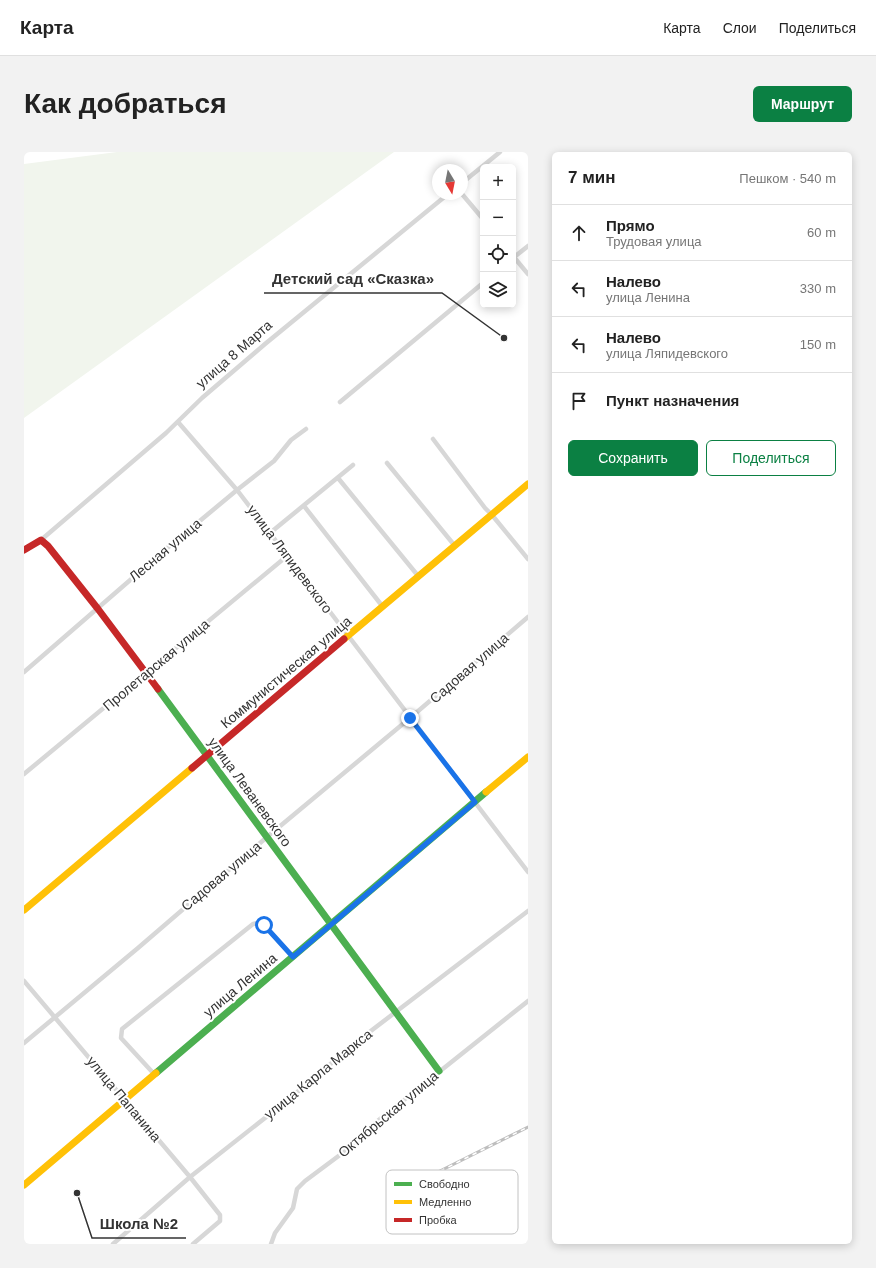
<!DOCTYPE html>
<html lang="ru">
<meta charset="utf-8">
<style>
:root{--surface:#fff;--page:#f2f2f2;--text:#222;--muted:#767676;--line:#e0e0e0;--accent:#0b8043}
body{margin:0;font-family:Arial,sans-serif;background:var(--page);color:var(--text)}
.controls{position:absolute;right:12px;top:12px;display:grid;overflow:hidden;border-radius:6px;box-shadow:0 2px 10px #0003}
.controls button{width:36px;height:36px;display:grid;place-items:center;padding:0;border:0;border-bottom:1px solid var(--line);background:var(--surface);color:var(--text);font:20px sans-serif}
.compass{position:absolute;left:408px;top:12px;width:36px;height:36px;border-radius:50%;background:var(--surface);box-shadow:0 2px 10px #0003;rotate:170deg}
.stop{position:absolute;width:12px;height:12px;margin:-9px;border:3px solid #1a73e8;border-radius:50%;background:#fff}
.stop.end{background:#1a73e8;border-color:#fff;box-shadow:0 1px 4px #0008}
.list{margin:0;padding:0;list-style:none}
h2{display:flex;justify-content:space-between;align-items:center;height:52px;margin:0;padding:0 16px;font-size:17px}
h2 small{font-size:13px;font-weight:400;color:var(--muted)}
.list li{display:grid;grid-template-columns:26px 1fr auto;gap:12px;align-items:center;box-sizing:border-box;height:56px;padding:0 16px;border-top:1px solid var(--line)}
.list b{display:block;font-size:15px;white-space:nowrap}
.list p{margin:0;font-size:13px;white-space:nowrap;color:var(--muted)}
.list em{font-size:13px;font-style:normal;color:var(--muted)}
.actions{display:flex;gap:8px;padding:12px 16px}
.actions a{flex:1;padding:9px 0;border:1px solid var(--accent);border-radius:6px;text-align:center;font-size:14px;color:var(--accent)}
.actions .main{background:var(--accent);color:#fff}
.icon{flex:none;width:22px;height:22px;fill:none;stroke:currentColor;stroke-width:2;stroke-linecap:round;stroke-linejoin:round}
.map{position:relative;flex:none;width:504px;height:1092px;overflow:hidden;border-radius:6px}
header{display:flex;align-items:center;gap:24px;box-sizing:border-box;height:56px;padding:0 20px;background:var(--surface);border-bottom:1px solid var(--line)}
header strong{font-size:19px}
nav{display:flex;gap:22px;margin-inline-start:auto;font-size:14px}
.intro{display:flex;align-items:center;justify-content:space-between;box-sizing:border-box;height:96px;padding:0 24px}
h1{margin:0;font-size:28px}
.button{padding:10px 18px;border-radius:6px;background:var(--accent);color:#fff;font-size:14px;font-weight:700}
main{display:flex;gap:24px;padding:0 24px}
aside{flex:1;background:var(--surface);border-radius:6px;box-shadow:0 2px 10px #0003}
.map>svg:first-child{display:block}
</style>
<header>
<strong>Карта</strong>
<nav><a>Карта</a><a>Слои</a><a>Поделиться</a></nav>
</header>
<div class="intro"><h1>Как добраться</h1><a class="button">Маршрут</a></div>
<main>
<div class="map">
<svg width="504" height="1092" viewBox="0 0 504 1092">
<rect width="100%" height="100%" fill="#fff"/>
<path fill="#f1f5ed" d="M93 0H370L0 266V12Z"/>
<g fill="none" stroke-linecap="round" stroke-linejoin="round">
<path stroke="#d7d7d7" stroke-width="4.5" d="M438 31 476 0
M438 42 459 67
M489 104 504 122
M489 106 504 94
M316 250 459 131
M154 270 213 338 246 381 504 720
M409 287 461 356 468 363 504 407
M363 311 431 394
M314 326 395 425
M280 354 359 455
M246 381 329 313
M17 388 142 281 178 246 241 192 424 42
M0 520 142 397 213 338 250 309 267 288 282 277
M0 622 263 404
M0 829 166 1025 196 1063V1069L169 1092
M0 891 114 796 243 685 386 566 504 465
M131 923 97 886 98 877 229 772 234 771 240 773 269 805
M89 1092 166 1025 265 947 335 888 504 759
M247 1092 251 1081 269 1056 273 1037 281 1029 336 988 351 971 504 849"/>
<path stroke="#4caf50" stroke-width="7" d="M134 537 415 919
M132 921 462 640"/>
<path stroke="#ffc107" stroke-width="7" d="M320 487 504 332
M462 640 504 605
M0 758 168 616
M0 1033 132 921"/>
<path stroke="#c62828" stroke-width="7" d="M0 398 17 388 24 394 74 457 134 537
M168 616 320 487"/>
<g stroke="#bebebe" stroke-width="3">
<path id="rail" d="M368 1043 504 975"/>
</g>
<use href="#rail" stroke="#fff" stroke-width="1.5" stroke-dasharray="4.5" stroke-linecap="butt"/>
</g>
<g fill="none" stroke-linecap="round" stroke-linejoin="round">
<path stroke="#1a73e8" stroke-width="5" d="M240 773 269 805 451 650 386 566"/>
</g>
<g text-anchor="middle" stroke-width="4" stroke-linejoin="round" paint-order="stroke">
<g font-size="14" fill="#333" stroke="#fff">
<text transform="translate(210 202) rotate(-41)" y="5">улица 8 Марта</text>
<text transform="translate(141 398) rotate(-40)" y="5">Лесная улица</text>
<text transform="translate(266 407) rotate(53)" y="5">улица Ляпидевского</text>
<text transform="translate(132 513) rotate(-40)" y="5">Пролетарская улица</text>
<text transform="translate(445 516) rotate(-41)" y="5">Садовая улица</text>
<text transform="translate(262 520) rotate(-40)" y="5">Коммунистическая улица</text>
<text transform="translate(226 640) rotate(54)" y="5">улица Леваневского</text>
<text transform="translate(197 724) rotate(-40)" y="5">Садовая улица</text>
<text transform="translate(216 833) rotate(-40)" y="5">улица Ленина</text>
<text transform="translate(294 922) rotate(-39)" y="5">улица Карла Маркса</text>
<text transform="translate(100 947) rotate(50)" y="5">улица Папанина</text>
<text transform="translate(364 962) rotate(-40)" y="5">Октябрьская улица</text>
</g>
</g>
<rect x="362" y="1018" width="132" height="64" rx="6" fill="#fff" stroke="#c2c2c2" stroke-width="1"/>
<rect x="370" y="1030" width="18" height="4" fill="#4caf50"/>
<rect x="370" y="1048" width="18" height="4" fill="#ffc107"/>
<rect x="370" y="1066" width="18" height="4" fill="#c62828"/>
<g font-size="11" fill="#333">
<text x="395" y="1036">Свободно</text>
<text x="395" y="1054">Медленно</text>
<text x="395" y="1072">Пробка</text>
</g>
<path fill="none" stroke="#333" stroke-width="1.5" d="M480 186L418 141H240M53 1041L68 1086H162"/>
<g fill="#333" stroke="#fff" stroke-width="1.5">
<circle cx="480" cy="186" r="4"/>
<circle cx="53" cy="1041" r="4"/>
</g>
<g font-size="15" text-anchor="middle" font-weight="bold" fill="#333" stroke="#fff" stroke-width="4" stroke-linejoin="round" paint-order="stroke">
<text x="329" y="132">Детский сад «Сказка»</text>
<text x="115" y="1077">Школа №2</text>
</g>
</svg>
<div class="controls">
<button>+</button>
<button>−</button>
<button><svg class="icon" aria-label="locate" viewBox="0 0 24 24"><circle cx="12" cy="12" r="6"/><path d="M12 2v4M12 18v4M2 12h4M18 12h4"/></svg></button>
<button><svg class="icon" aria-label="layers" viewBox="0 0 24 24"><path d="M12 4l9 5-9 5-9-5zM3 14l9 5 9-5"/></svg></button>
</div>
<svg class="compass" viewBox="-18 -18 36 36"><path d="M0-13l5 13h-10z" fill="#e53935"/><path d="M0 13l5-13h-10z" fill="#767676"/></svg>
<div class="stop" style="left:240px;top:773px"></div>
<div class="stop end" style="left:386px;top:566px"></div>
</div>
<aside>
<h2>7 мин<small>Пешком · 540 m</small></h2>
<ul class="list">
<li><svg class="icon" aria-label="ahead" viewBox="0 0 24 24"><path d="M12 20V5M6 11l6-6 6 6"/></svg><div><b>Прямо</b><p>Трудовая улица</p></div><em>60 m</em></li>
<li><svg class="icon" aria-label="left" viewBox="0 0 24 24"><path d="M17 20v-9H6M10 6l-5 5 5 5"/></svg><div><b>Налево</b><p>улица Ленина</p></div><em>330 m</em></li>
<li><svg class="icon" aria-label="left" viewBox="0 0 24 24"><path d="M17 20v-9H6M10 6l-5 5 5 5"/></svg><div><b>Налево</b><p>улица Ляпидевского</p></div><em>150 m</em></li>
<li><svg class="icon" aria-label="arrive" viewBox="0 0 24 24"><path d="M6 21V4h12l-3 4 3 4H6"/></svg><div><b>Пункт назначения</b></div></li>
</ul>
<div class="actions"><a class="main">Сохранить</a><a>Поделиться</a></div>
</aside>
</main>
